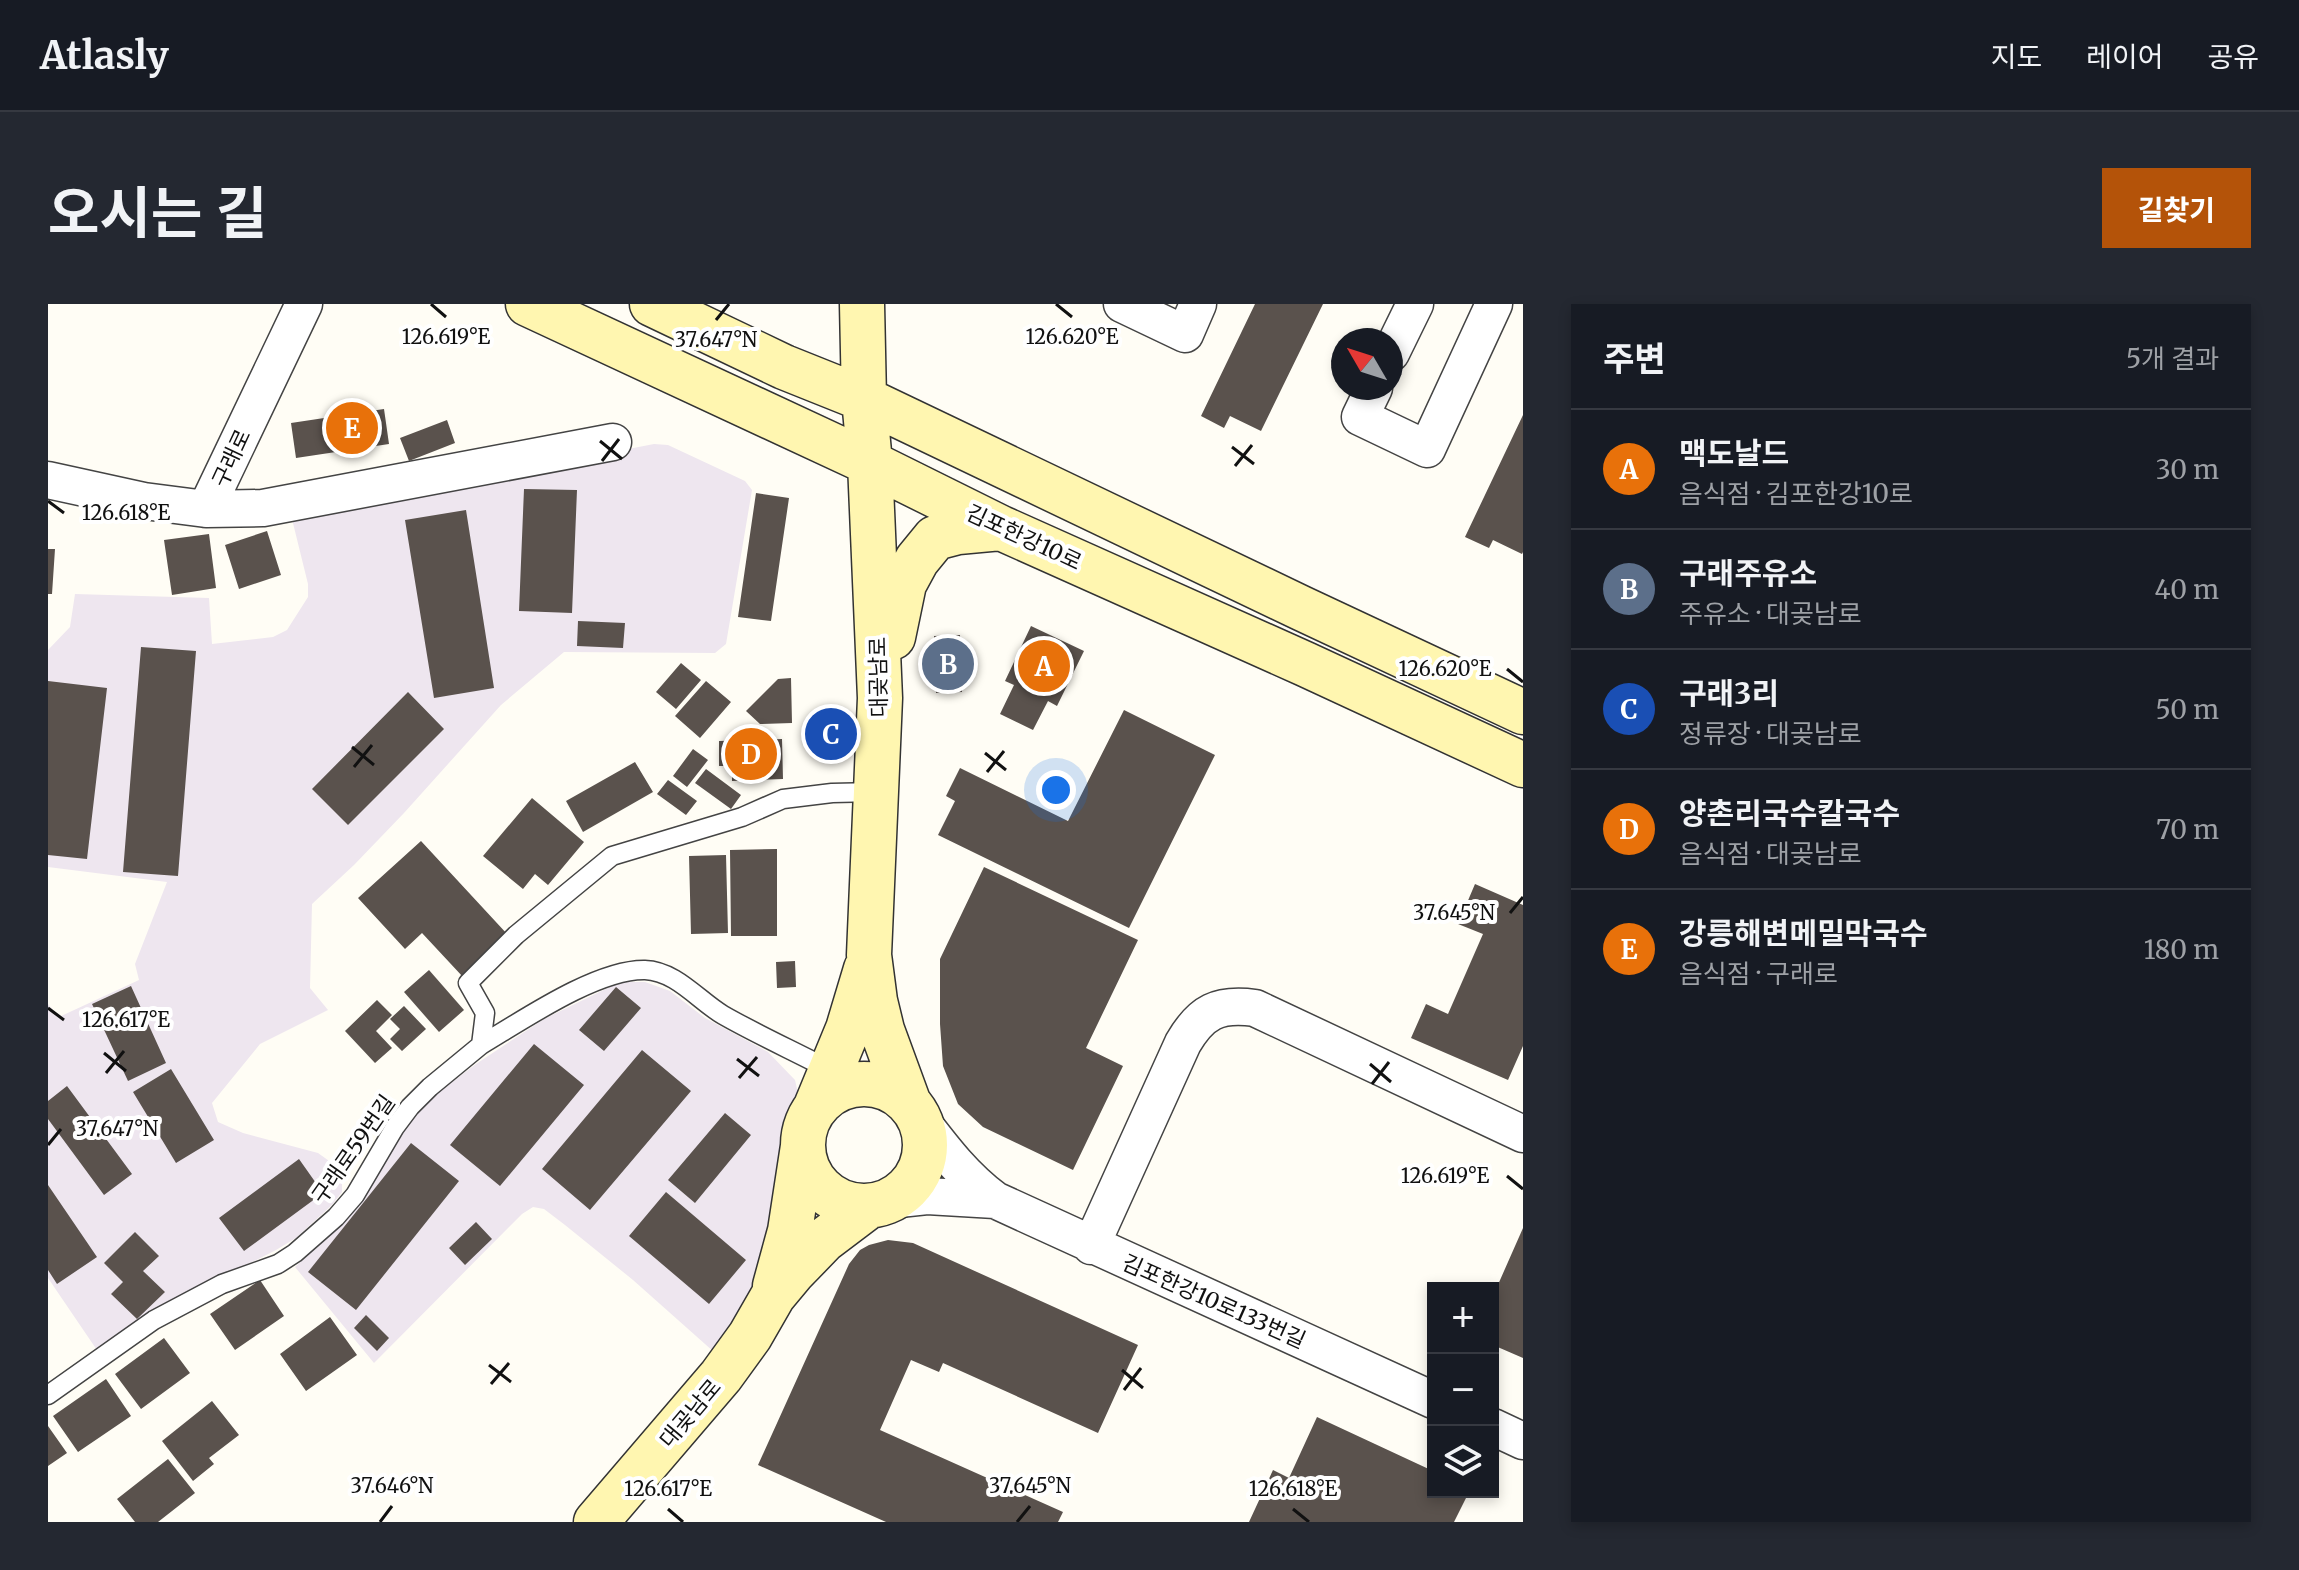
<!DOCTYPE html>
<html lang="ko">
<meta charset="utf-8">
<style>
:root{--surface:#171b24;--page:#242831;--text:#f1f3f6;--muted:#9ea1a6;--line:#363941;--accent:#b45309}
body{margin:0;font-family:Merriweather,"Noto Sans KR",serif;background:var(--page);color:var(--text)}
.controls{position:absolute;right:24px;bottom:24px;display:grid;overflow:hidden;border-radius:0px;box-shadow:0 4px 12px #0003}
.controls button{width:72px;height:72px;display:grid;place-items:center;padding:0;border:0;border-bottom:2px solid var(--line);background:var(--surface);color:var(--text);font:40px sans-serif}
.compass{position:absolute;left:1283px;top:24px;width:72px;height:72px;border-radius:50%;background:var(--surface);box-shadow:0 4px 12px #0003;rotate:309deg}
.you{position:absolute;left:1008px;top:486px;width:28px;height:28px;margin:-20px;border:6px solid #fff;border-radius:50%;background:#1a73e8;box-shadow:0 0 0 12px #1a73e833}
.badge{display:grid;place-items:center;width:52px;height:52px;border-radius:50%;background:var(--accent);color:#fff;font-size:26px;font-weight:700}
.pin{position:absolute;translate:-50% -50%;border:4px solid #fff;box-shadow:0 2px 8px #0006}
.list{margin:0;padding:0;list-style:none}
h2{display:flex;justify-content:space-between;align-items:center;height:104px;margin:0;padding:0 32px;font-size:34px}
h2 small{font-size:26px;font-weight:400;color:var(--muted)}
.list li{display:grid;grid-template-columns:52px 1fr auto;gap:24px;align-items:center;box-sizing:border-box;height:120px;padding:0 32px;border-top:2px solid var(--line)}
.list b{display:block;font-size:30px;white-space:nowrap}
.list p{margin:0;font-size:26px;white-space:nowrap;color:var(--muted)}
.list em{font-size:26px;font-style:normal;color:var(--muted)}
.icon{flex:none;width:44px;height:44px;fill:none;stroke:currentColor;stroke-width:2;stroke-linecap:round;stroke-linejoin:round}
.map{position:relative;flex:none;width:1475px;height:1218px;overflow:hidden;border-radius:0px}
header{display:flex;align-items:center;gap:48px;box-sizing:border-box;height:112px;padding:0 40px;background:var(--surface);border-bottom:2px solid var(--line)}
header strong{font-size:38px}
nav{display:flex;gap:44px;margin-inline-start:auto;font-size:28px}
.intro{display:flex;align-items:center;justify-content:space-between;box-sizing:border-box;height:192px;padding:0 48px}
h1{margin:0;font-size:56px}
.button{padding:20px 36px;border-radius:0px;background:var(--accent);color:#fff;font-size:28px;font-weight:700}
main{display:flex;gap:48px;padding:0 48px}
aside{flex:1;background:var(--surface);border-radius:0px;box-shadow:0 4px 12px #0003}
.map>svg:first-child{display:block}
</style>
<header>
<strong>Atlasly</strong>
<nav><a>지도</a><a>레이어</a><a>공유</a></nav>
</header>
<div class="intro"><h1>오시는 길</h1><a class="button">길찾기</a></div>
<main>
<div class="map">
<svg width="1475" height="1218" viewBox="0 0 1475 1218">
<rect width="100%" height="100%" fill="#fffdf5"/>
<path fill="#eee6ef" d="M606 140 620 141 697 177 704 186 678 340 667 349 516 348 453 401 356 509 306 561 264 600 262 684 280 706 212 740 164 799 170 818 195 829 270 849 284 859 294 874V888L284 901 248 934 228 946 141 990 53 1052 0 974V700L11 713 91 676 87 660 119 578 0 563V346L22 323 27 290 161 294 164 340 225 333 239 326 260 293V280L243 211Z
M572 678H597L622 687 657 714 720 748 747 776 751 794 741 924 736 955 666 1048 585 976 517 921 496 905 485 903 474 910 326 1059 247 963 295 917 315 892 353 831 369 810 391 788 428 760 496 715Z"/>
<path fill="#5a524d" d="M1207 0H1275L1213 127 1182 112 1176 124 1153 112Z
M336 105 341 140 248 154 243 119Z
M1475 111V248L1474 250 1445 236 1441 244 1417 233Z
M399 116 407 139 361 157 352 134Z
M476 185 529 186 524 309 471 307Z
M708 189 741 194 723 317 690 313Z
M418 206 446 384 386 394 357 216Z
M219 227 233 271 191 285 177 241Z
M161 230 168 284 124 291 116 236Z
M0 245H7L4 290H0Z
M530 317 577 319 575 344 529 342Z
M983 322 1036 347 1009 402 1000 397 985 426 952 410 966 381 957 377Z
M912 331 914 388 888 389 886 332Z
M93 343 148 347 130 572 75 568Z
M633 359 653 376 628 405 608 388Z
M743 374 744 419 712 420 698 407 730 375Z
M0 377 59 384 39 555 0 551Z
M658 377 683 398 652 434 627 412Z
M360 388 396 425 300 521 264 485Z
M1076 406 1167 451 1081 624 890 531 907 497 898 492 912 464 1020 517Z
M734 435 735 475 684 477V462H671V437Z
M645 445 660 456 639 483 625 472Z
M587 458 605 488 535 528 518 497Z
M658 465 693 491 683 505 647 479Z
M620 476 649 497 638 511 609 490Z
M484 494 536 538 500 581 487 570 475 585 435 552Z
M373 537 460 631 415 673 374 629 357 645 310 594Z
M729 545V632H683L682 546Z
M678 551 680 629 643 630 641 552Z
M936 563 1090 636 1038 744 1075 762 1025 866 935 823 910 800 895 762 892 720V655Z
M1427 580 1475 601V742L1460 776 1363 734 1378 700 1400 710 1435 630 1410 620Z
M747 657 748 683 729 684 728 658Z
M381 666 416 706 391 728 356 688Z
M83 682 118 759 80 777 44 700Z
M568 683 593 704 556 747 531 726Z
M329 696 344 711 328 727 344 744 327 759 297 727Z
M356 702 378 725 354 747 342 735 352 725 342 715Z
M486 740 536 781 452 882 402 841Z
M594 746 643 787 542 906 494 865Z
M123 765 166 836 128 859 85 788Z
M19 782 84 870 56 891 0 815V797Z
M677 809 703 831 647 899 620 876Z
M363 839 411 877 308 1006 260 968Z
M251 855 275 889 196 947 171 914Z
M0 881 49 953 9 980 0 966Z
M618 888 698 956 661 1000 581 932Z
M428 918 444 935 417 961 401 944Z
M1475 924V1054L1445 1041V992Z
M87 928 111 952 95 967 117 988 89 1015 63 990 75 978 56 959Z
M840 936 865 939 1090 1041 1050 1129 895 1059 891 1068 863 1056 832 1126 1015 1208 1010 1218H838L710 1161 801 960 812 946 821 941Z
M212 976 236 1012 187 1046 162 1010Z
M318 1011 341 1034 329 1047 306 1024Z
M282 1013 309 1051 258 1087 232 1050Z
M116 1034 142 1069 93 1105 67 1070Z
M58 1075 83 1112 30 1148 5 1112Z
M164 1097 191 1131 161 1154 166 1160 145 1177 114 1137Z
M1269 1113 1385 1167V1188H1421L1406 1218H1201L1225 1166 1241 1174Z
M0 1122 19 1149 0 1162Z
M120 1155 147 1189 110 1218H87L69 1195Z"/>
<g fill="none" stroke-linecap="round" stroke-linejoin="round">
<g stroke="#444" stroke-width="21">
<path id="lane" d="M433 741C475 716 549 665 597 666 628 667 651 697 675 711 710 731 748 748 784 767
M0 1091 106 1016 174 980 230 960 247 949 288 913 307 891 347 823 362 803 382 783 433 741 437 709 420 679 468 631 564 552 694 513 735 495 784 489 828 488"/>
</g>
<g stroke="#444" stroke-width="39">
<path id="street" d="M1074 0 1137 30 1150 0
M1343 49 1367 0
M1326 84 1312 113 1379 145 1446 0
M0 176 96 197 158 205 256 0
M158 205 215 204 565 138
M872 815C895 845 916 873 947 896L1385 1096
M842 896 879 892 947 896
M1043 942 1135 739C1153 708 1170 699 1207 704L1475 830
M1445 1123 1475 1137"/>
</g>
<g stroke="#333" stroke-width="47">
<path id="secondary" d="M480 0 822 159 953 224 1257 360 1475 461
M604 0 736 63 816 95 1253 304 1475 408
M814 0 816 95 822 159 832 394 821 651 827 697 834 726 860 797
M845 333 856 280 869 256 887 234 910 228 953 224
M755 841a61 61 0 1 1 122 0a61 61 0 1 1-122 0Z
M767 805 800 725 818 665
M727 982 742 927 755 842
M548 1218 673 1072 702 1032 725 992 745 968 776 936 821 902"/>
</g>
<use href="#lane" stroke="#fff" stroke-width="18"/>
<use href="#street" stroke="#fff" stroke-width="36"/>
<use href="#secondary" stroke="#fff6b0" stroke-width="44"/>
</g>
<path fill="none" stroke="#111" stroke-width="3" d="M383 0 398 13M1008 0 1024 13M668 16 681 0M552 137 574 155M1184 143 1206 160M554 157 571 135M1187 162 1204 141M0 197 16 209M1459 365 1475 378M304 443 326 461M937 449 958 466M306 463 324 441M939 468 956 447M1462 609 1475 593M0 704 16 716M56 749 78 767M689 755 711 772M1322 760 1343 778M58 769 76 747M691 774 709 753M1324 780 1341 758M0 841 13 825M1459 872 1475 885M441 1061 463 1078M1074 1066 1095 1084M443 1080 461 1059M1076 1086 1093 1064M620 1205 635 1218M1245 1205 1261 1218M332 1218 344 1202M969 1218 982 1202"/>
<g text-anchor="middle" stroke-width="8" stroke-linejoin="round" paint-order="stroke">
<g font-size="22" fill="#111" stroke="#fff">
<text transform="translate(183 154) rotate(-65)" y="8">구래로</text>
<text transform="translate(976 233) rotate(25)" y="8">김포한강10로</text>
<text transform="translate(830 373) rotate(-91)" y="8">대곶남로</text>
<text transform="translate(305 845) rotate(-55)" y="8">구래로59번길</text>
<text transform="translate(1166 997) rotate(24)" y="8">김포한강10로133번길</text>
<text transform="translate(642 1109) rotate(-50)" y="8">대곶남로</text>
</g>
</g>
<g font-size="20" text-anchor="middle" fill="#111" stroke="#fff" stroke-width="8" stroke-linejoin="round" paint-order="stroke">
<text x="398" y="40">126.619°E</text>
<text x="1024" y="40">126.620°E</text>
<text x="668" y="43">37.647°N</text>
<text x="78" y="216">126.618°E</text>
<text x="1397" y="372">126.620°E</text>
<text x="1406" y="616">37.645°N</text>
<text x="78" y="723">126.617°E</text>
<text x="69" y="832">37.647°N</text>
<text x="1397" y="879">126.619°E</text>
<text x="344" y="1189">37.646°N</text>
<text x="982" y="1189">37.645°N</text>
<text x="620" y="1192">126.617°E</text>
<text x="1245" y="1192">126.618°E</text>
</g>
</svg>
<div class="controls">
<button>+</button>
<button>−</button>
<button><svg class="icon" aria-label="layers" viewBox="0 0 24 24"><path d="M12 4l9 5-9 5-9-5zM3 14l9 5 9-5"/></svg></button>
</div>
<svg class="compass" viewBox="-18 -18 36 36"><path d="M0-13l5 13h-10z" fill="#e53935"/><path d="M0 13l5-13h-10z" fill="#9ea1a6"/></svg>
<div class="you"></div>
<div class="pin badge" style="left:996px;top:362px;background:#e8710a">A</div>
<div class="pin badge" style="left:900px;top:360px;background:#5c6f8a">B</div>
<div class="pin badge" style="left:783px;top:430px;background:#1a4fb4">C</div>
<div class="pin badge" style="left:703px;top:450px;background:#e8710a">D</div>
<div class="pin badge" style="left:304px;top:124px;background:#e8710a">E</div>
</div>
<aside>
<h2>주변<small>5개 결과</small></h2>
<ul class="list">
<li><span class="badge" style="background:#e8710a">A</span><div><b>맥도날드</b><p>음식점 · 김포한강10로</p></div><em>30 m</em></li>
<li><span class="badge" style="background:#5c6f8a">B</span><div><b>구래주유소</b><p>주유소 · 대곶남로</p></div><em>40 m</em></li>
<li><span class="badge" style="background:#1a4fb4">C</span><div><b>구래3리</b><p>정류장 · 대곶남로</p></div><em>50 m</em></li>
<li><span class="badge" style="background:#e8710a">D</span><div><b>양촌리국수칼국수</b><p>음식점 · 대곶남로</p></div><em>70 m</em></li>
<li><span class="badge" style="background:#e8710a">E</span><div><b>강릉해변메밀막국수</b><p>음식점 · 구래로</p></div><em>180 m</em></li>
</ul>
</aside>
</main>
